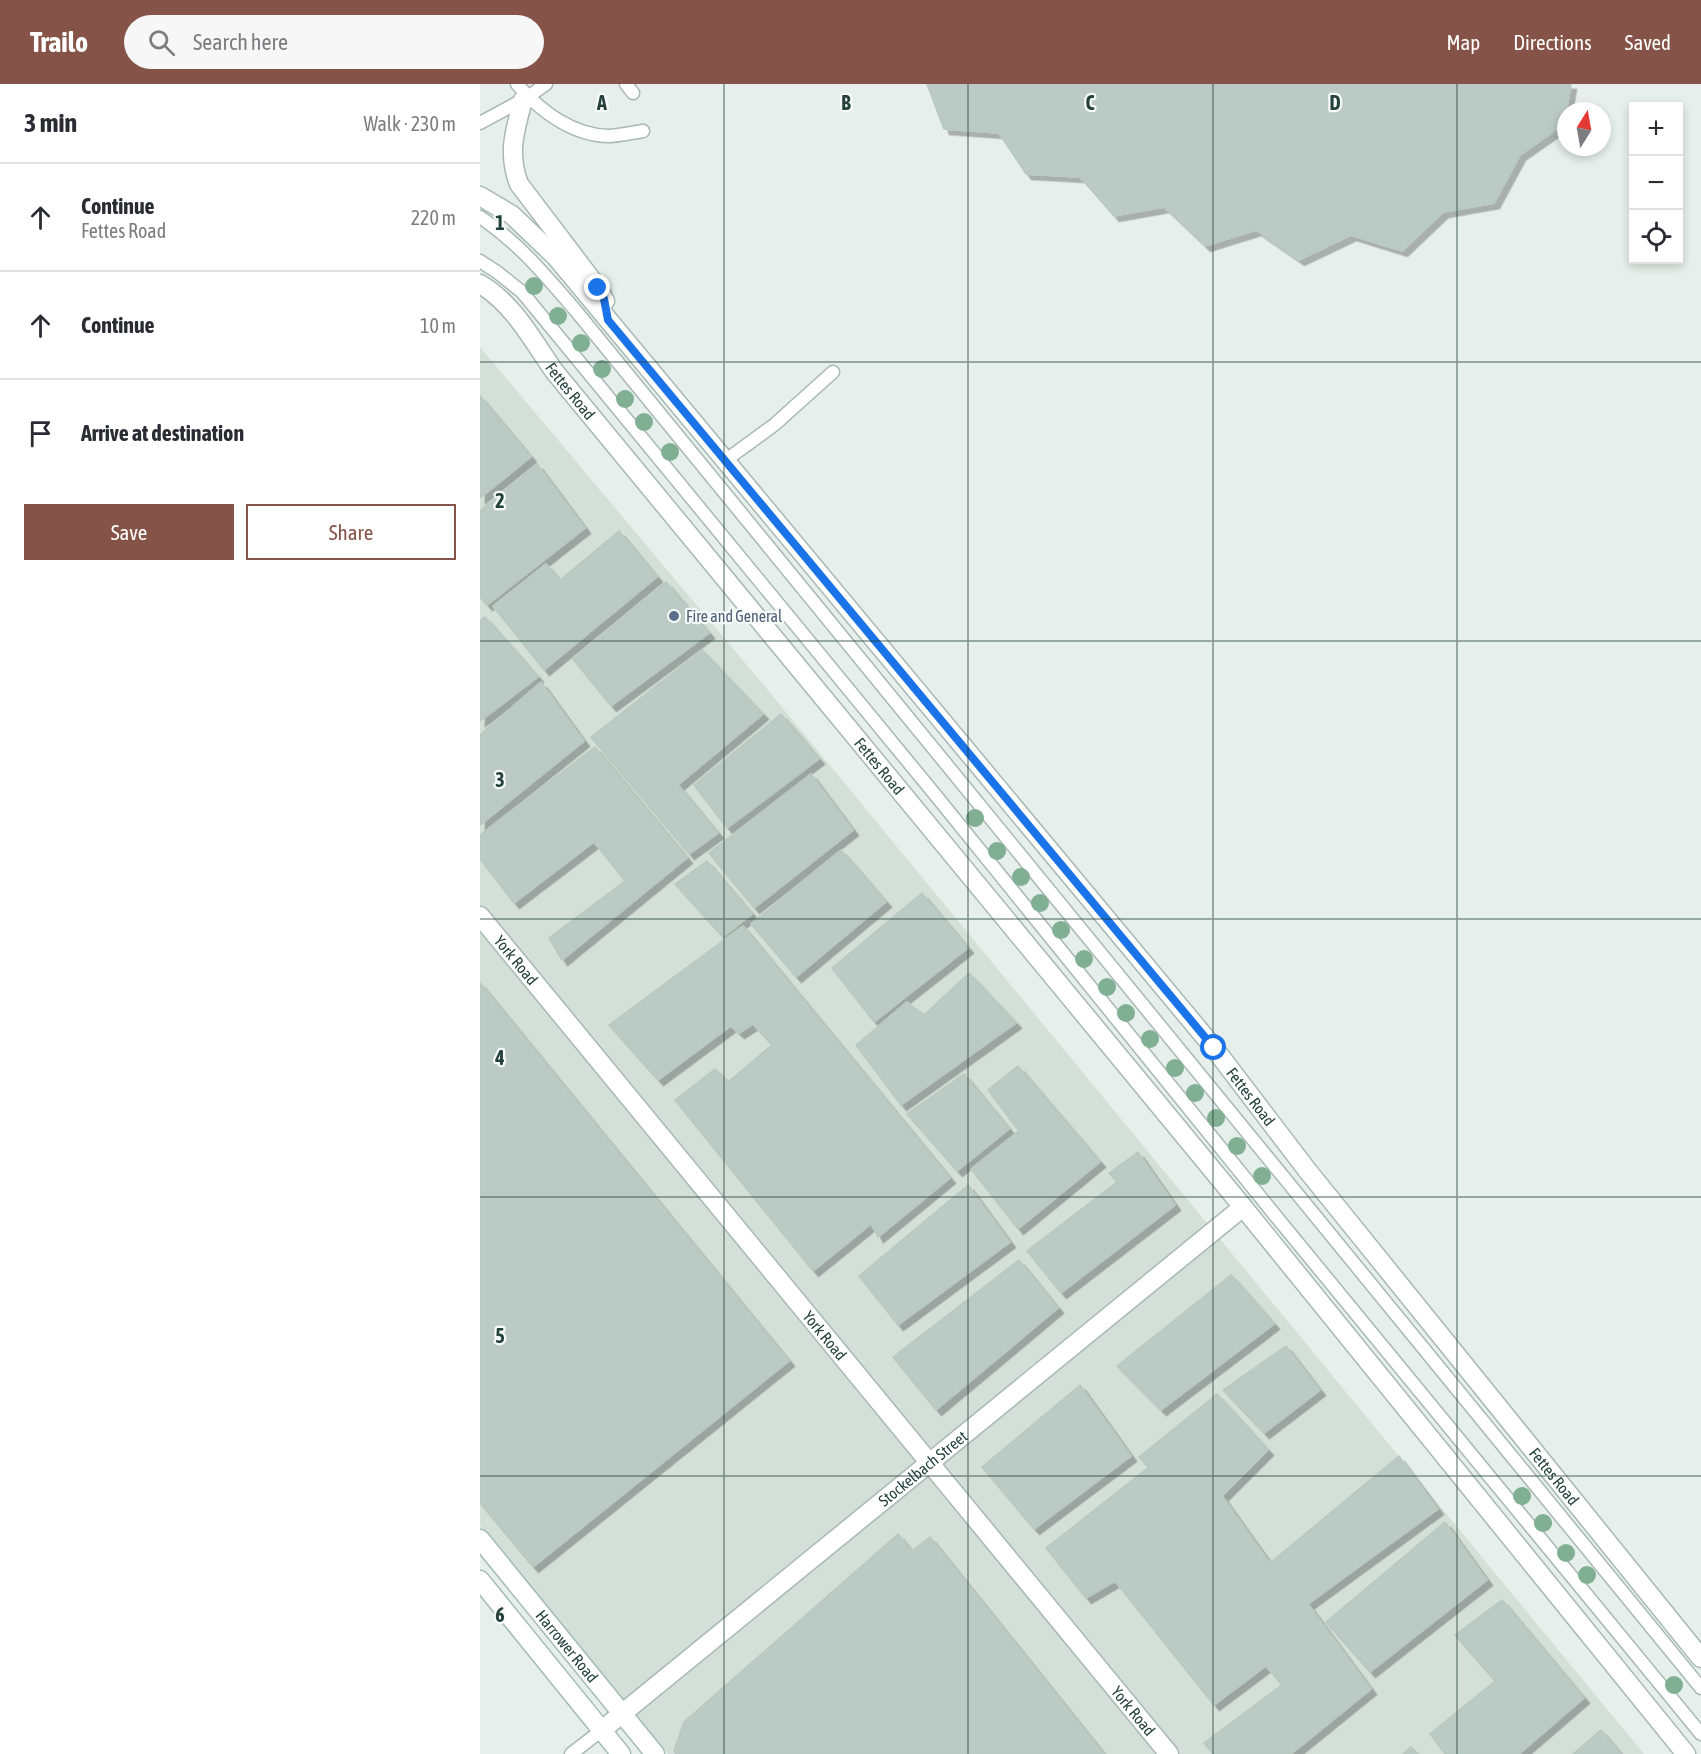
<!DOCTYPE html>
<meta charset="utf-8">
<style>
:root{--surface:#fff;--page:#f7f7f7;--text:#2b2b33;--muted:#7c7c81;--line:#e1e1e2;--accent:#855347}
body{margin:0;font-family:"Asap Condensed",sans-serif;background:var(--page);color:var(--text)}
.controls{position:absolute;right:18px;top:18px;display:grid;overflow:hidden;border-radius:0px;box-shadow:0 3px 9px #0003}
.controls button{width:54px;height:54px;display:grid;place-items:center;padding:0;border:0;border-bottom:2px solid var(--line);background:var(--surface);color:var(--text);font:30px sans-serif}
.compass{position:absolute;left:1077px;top:18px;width:54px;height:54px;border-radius:50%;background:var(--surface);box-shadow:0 3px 9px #0003;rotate:11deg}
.stop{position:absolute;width:18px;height:18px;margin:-14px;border:4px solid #1a73e8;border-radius:50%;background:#fff}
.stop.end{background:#1a73e8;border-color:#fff;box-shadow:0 2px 6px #0008}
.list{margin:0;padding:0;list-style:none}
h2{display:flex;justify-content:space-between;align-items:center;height:78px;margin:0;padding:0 24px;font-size:26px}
h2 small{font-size:20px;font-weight:400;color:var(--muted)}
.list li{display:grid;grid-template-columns:39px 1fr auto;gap:18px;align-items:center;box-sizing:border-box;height:108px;padding:0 24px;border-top:2px solid var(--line)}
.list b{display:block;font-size:22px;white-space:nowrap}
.list p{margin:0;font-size:20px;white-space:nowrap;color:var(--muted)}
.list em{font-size:20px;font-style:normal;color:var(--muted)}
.actions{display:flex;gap:12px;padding:18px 24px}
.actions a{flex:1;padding:14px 0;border:2px solid var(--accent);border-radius:0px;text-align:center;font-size:21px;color:var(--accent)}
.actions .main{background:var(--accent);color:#fff}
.icon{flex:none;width:33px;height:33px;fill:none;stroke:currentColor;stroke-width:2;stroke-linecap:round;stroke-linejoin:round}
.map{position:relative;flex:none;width:1221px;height:1670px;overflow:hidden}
header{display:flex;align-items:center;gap:36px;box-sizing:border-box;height:84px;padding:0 30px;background:var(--accent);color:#fff}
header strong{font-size:28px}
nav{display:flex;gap:33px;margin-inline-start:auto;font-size:21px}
.search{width:420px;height:54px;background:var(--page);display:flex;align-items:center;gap:15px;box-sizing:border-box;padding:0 21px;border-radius:33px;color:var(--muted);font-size:22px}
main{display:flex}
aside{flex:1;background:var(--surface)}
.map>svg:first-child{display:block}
</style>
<header>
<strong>Trailo</strong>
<div class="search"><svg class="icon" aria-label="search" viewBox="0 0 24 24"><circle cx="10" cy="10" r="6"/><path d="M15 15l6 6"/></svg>Search here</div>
<nav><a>Map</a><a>Directions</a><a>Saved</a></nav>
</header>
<main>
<aside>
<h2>3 min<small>Walk · 230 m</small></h2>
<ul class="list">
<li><svg class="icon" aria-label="ahead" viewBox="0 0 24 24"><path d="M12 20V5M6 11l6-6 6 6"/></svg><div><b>Continue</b><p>Fettes Road</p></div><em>220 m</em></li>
<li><svg class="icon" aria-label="ahead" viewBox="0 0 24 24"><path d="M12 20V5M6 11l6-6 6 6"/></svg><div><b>Continue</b></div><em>10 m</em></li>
<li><svg class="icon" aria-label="arrive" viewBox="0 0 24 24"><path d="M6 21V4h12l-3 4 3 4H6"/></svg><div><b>Arrive at destination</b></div></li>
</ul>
<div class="actions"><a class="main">Save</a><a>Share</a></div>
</aside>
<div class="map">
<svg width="1221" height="1670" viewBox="0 0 1221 1670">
<defs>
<filter id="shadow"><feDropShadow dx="5.5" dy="5.5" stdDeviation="0" flood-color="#0004"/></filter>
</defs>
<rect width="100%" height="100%" fill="#e6efeb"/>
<path fill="#d4dfda" d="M0 263 292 611 1164 1670H188L105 1571 0 1442Z"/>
<path fill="#bbcac4" stroke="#b8c9c2" stroke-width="1.5" filter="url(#shadow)" d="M447 0H1091L1084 40 1040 71 1014 119 963 128 922 167 871 151 819 176 776 146 725 162 684 123 634 132 600 93 546 90 519 49 464 45Z
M447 0H1091L1084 40 1040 71 1014 119 963 128 922 167 871 151 819 176 776 146 725 162 684 123 634 132 600 93 546 90 519 49 464 45Z
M0 312 51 373 0 414Z
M57 380 105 444 7 521 0 513V427Z
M139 447 177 493 64 586 13 522 66 480 80 496Z
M186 498 229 549 131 622 93 575Z
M5 533 58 593 0 637V537Z
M222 566 283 630 198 701 238 749 209 770 111 653Z
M61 598 104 657 0 741V651Z
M301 630 339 675 247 744 214 701Z
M115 663 207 774 82 876 69 854 145 797 114 758 34 819 0 775V751Z
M331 690 373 746 274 824 229 769Z
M361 766 406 818 316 893 271 840Z
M227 777 272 830 243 853 195 800Z
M442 809 488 864 394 938 352 884Z
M263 842 470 1094 398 1153 391 1140 333 1187 195 1016 235 985 248 998 292 961 273 940 259 949 251 942 178 996 129 941Z
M489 889 536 939 421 1021 376 961 427 918 444 931Z
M0 899 309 1277 53 1483 0 1419Z
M538 982 620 1078 538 1145 491 1085 539 1047 508 1006Z
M484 990 529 1045 477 1087 427 1030Z
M658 1068 695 1121 581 1209 547 1167 637 1098 629 1089Z
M488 1101 530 1158 418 1241 379 1192Z
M539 1176 578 1224 456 1326 413 1273Z
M751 1191 794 1240 681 1326 637 1282Z
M806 1262 840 1306 784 1349 743 1306Z
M600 1301 651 1372 554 1445 502 1383Z
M737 1310 788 1366 742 1412 790 1479 919 1372 958 1425 828 1520 891 1605 811 1670H733L724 1659 802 1601 786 1582 734 1621 635 1497 606 1514 566 1464 669 1383 659 1373Z
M965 1438 1007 1496 890 1588 846 1538Z
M418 1450 432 1467 450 1453 624 1670H196L194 1667 204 1638Z
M1022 1516 1104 1614 1039 1670H965L950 1650 1015 1597 975 1551Z
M1121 1646 1141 1670H1093Z
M931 1663 938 1670H923Z"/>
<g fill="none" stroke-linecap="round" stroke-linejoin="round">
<g stroke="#a8b8b2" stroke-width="15">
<path id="service" d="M37 0C60 27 93 52 130 52 141 51 152 49 163 47
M146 0 153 9
M0 39 48 13 66 0
M0 133C39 159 66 192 96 227L1221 1604
M0 177 17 188 42 208 457 713 799 1136 1221 1650
M246 376 294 341 353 288
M91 1670 122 1646"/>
</g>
<g stroke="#a8b8b2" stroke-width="21">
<g id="minor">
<path id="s1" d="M0 832 689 1670"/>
<path id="s2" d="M122 1646 763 1123"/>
</g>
</g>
<g stroke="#a8b8b2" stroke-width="21">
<g id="tertiary">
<path d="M43 16C35 46 27 69 39 100L118 204 125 217"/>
<path id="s3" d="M0 112 32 131 76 173 734 964 827 1086 1221 1574"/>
<path id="s4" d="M0 200C33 219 53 257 74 287L763 1123 1206 1670"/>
</g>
</g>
<g stroke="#a4bbb3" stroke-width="21">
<g id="secondary">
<path id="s5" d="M0 1455 175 1670"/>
<path d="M0 1496 141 1670"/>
</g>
</g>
<use href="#service" stroke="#fff" stroke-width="12"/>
<use href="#minor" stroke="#fff" stroke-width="18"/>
<use href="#tertiary" stroke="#fff" stroke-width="18"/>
<use href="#secondary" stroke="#fff" stroke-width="18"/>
</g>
<g fill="#80af93">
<circle cx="54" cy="202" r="9"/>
<circle cx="78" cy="232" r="9"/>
<circle cx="101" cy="259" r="9"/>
<circle cx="122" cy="285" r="9"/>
<circle cx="145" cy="315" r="9"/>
<circle cx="164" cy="338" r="9"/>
<circle cx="190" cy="368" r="9"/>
<circle cx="495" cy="734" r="9"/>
<circle cx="517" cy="767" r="9"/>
<circle cx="541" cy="793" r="9"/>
<circle cx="560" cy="819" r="9"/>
<circle cx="581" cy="846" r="9"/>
<circle cx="604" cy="875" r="9"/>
<circle cx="627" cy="903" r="9"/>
<circle cx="646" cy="929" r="9"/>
<circle cx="670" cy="955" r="9"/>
<circle cx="695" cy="984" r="9"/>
<circle cx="715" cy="1009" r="9"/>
<circle cx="736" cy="1034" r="9"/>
<circle cx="757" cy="1062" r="9"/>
<circle cx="782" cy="1092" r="9"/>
<circle cx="1042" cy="1412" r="9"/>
<circle cx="1063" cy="1439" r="9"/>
<circle cx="1086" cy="1469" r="9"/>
<circle cx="1107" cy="1491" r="9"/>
<circle cx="1194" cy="1601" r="9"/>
</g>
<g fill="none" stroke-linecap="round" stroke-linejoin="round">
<path stroke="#1a73e8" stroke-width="8" d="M118 204 124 215 128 236 734 964"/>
</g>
<path fill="none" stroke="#24423a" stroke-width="1.5" stroke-opacity="0.55" d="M244 0V1670M488 0V1670M733 0V1670M977 0V1670M0 278H1221M0 557H1221M0 835H1221M0 1113H1221M0 1392H1221"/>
<circle fill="#5c6f8a" stroke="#f7fbf9" stroke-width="2" cx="194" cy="532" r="6"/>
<g text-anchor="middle" stroke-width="4.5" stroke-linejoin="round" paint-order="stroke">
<g font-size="16" fill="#24423a" stroke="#f7fbf9">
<text dy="6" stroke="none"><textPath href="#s4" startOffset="141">Fettes Road</textPath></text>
<text dy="6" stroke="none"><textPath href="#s4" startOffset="627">Fettes Road</textPath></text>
<text dy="6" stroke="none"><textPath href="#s1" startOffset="57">York Road</textPath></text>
<text dy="6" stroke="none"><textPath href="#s3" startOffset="1188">Fettes Road</textPath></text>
<text dy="6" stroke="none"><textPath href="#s1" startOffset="543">York Road</textPath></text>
<text dy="6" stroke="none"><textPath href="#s2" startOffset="414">Stockelbach Street</textPath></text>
<text dy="6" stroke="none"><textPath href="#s3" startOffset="1674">Fettes Road</textPath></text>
<text dy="6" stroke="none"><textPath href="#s5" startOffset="138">Harrower Road</textPath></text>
<text dy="6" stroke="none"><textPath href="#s1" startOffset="1029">York Road</textPath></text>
</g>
<g font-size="16" fill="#4e5e75" stroke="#f7fbf9" text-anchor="start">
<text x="206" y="538">Fire and General</text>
</g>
</g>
<g font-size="20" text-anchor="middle" font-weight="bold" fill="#24423a" stroke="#f7fbf9" stroke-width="4.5" stroke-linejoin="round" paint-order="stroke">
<text x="122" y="26">A</text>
<text x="366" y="26">B</text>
<text x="610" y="26">C</text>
<text x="855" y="26">D</text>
<text x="20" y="146">1</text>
<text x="20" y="424">2</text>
<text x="20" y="703">3</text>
<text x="20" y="981">4</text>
<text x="20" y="1259">5</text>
<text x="20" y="1538">6</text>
</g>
</svg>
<div class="controls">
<button>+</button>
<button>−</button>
<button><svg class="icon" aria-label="locate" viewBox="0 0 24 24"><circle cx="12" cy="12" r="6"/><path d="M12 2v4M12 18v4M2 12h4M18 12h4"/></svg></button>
</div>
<svg class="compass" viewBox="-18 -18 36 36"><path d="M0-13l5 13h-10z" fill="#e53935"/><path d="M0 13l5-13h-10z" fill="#7c7c81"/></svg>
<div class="stop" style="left:734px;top:964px"></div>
<div class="stop end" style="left:118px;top:204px"></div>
</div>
</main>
